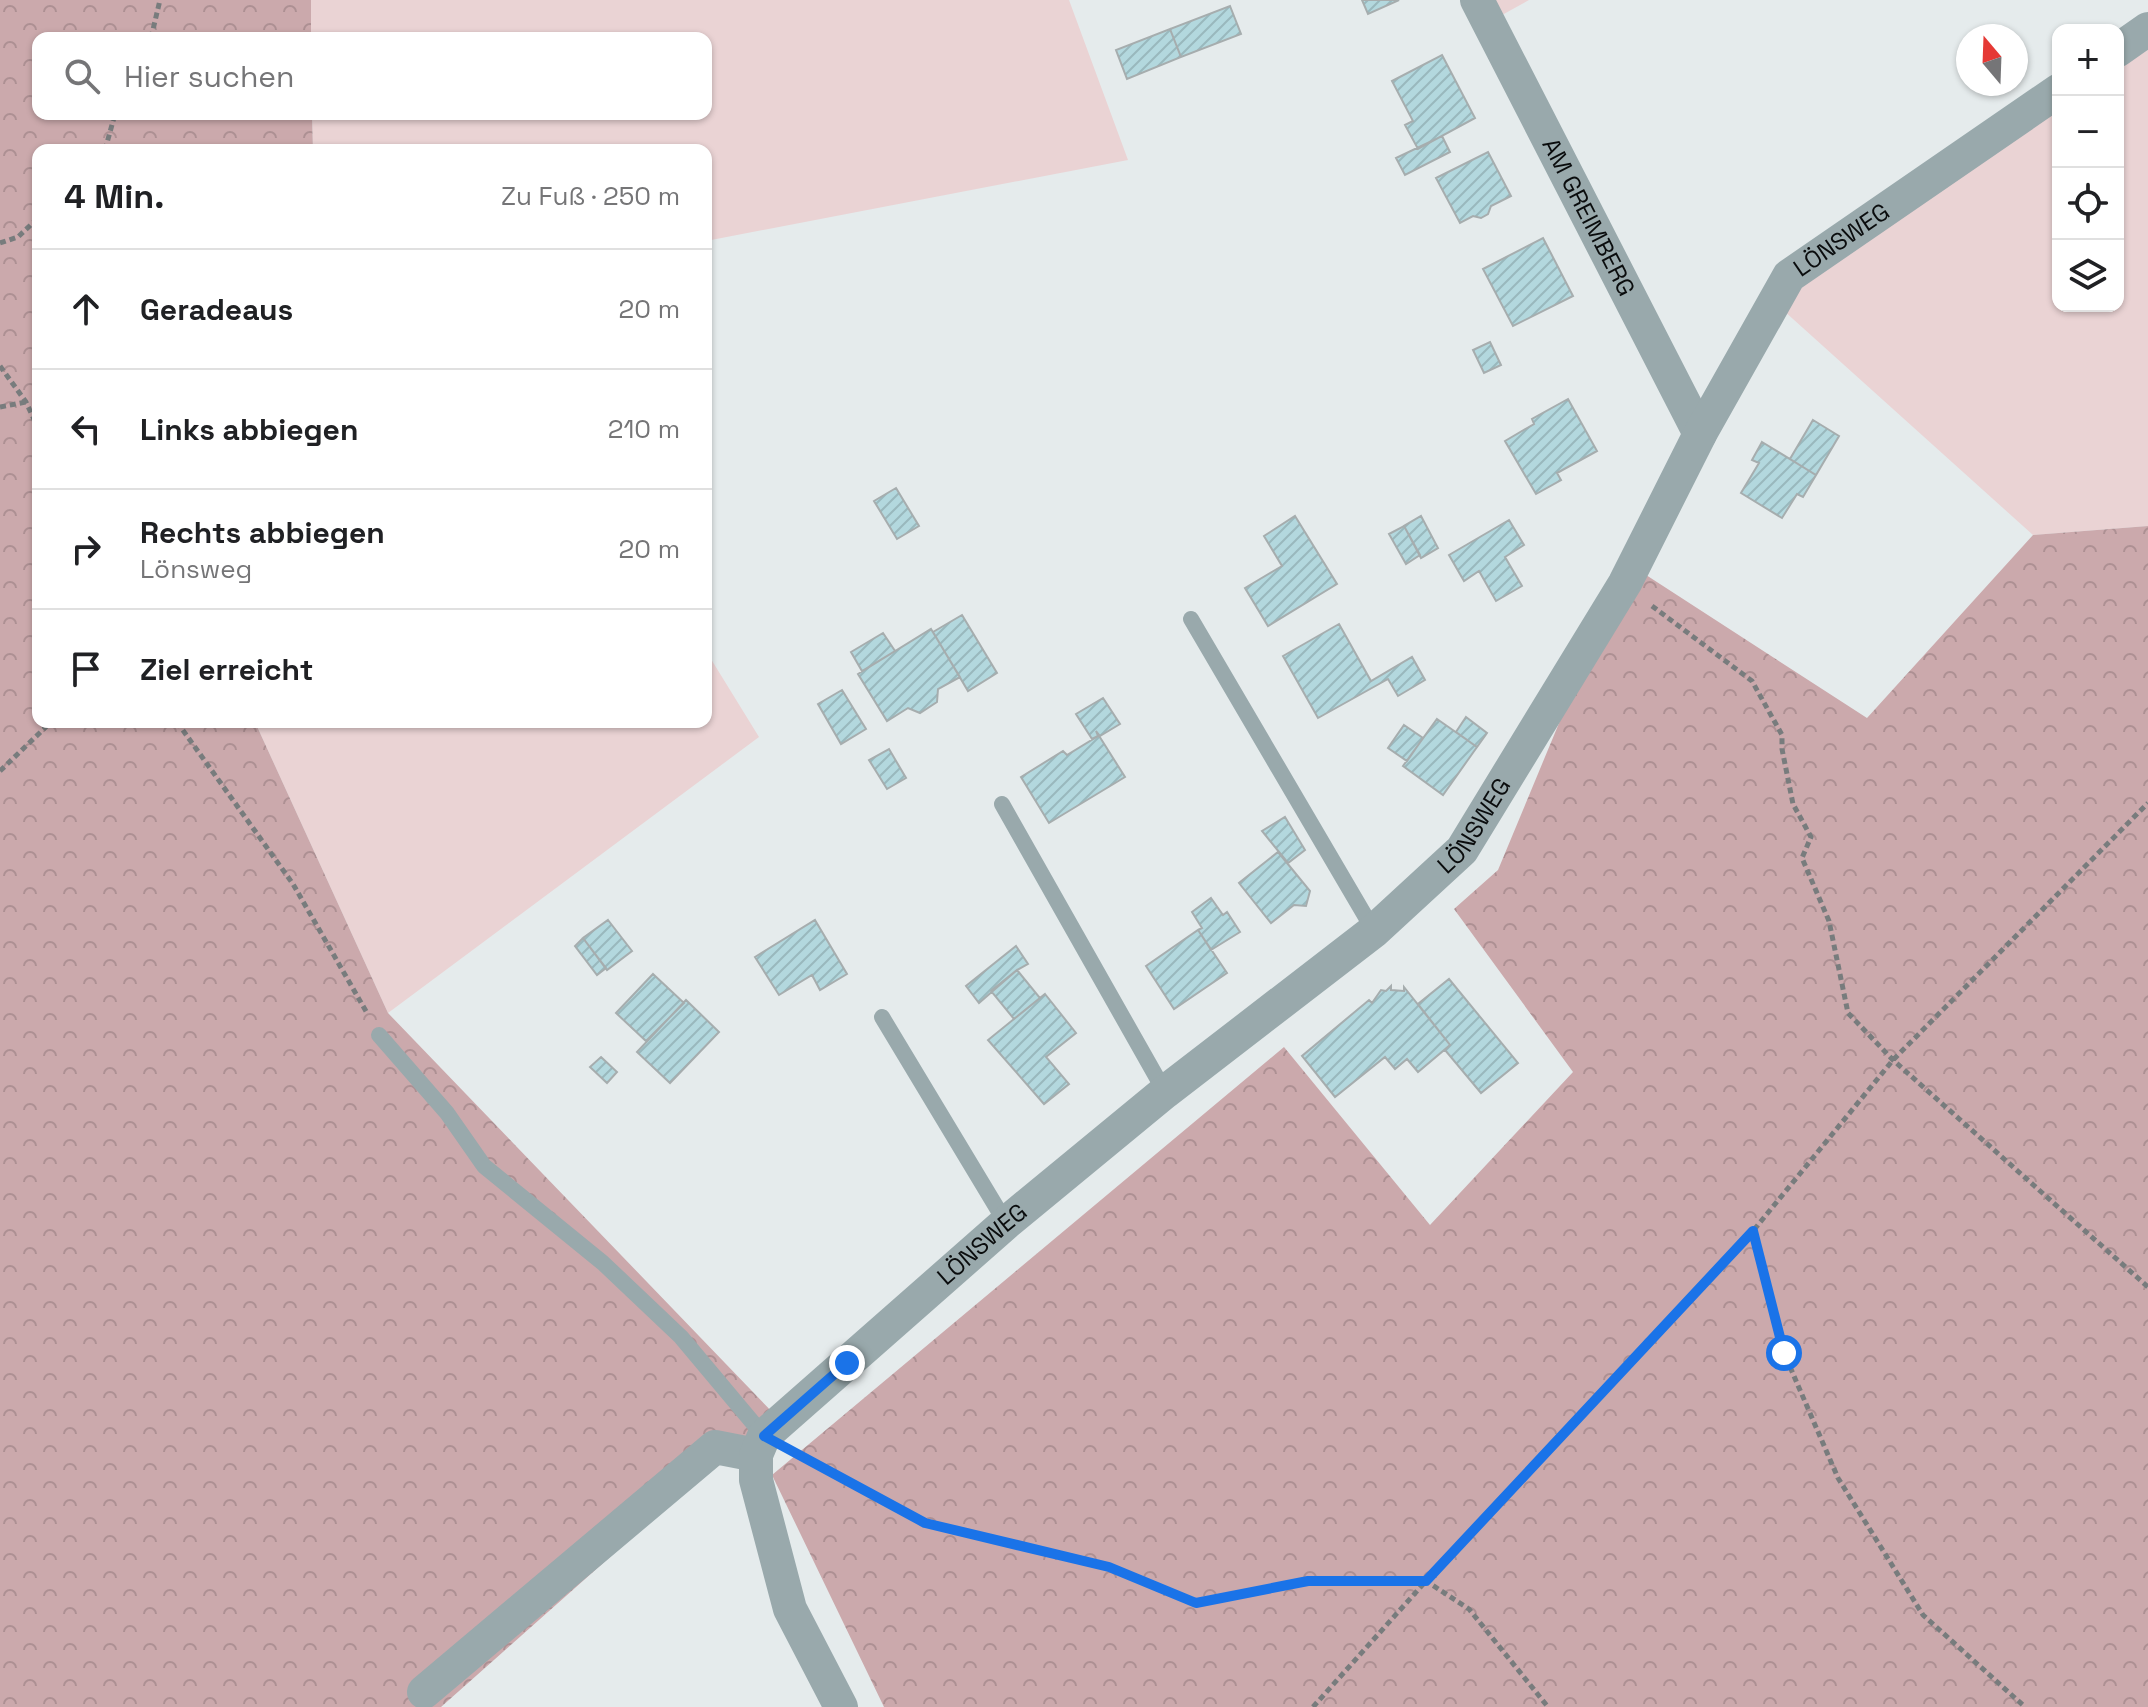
<!DOCTYPE html>
<html lang="de">
<meta charset="utf-8">
<style>
:root{--surface:#fff;--page:#f6f6f6;--text:#202124;--muted:#757577;--line:#e0e0e0}
body{margin:0;font-family:"Space Grotesk",sans-serif;background:var(--page);color:var(--text)}
.controls{position:absolute;right:24px;top:24px;display:grid;overflow:hidden;border-radius:16px;box-shadow:0 2px 6px #0004}
.controls button{width:72px;height:72px;display:grid;place-items:center;padding:0;border:0;border-bottom:2px solid var(--line);background:var(--surface);color:var(--text);font:40px sans-serif}
.compass{position:absolute;left:1956px;top:24px;width:72px;height:72px;border-radius:50%;background:var(--surface);box-shadow:0 2px 6px #0004;rotate:341deg}
.stop{position:absolute;width:24px;height:24px;margin:-18px;border:6px solid #1a73e8;border-radius:50%;background:#fff}
.stop.end{background:#1a73e8;border-color:#fff;box-shadow:0 2px 8px #0008}
.list{margin:0;padding:0;list-style:none}
h2{display:flex;justify-content:space-between;align-items:center;height:104px;margin:0;padding:0 32px;font-size:34px}
h2 small{font-size:26px;font-weight:400;color:var(--muted)}
.list li{display:grid;grid-template-columns:52px 1fr auto;gap:24px;align-items:center;box-sizing:border-box;height:120px;padding:0 32px;border-top:2px solid var(--line)}
.list b{display:block;font-size:30px;white-space:nowrap}
.list p{margin:0;font-size:26px;white-space:nowrap;color:var(--muted)}
.list em{font-size:26px;font-style:normal;color:var(--muted)}
.icon{flex:none;width:44px;height:44px;fill:none;stroke:currentColor;stroke-width:2;stroke-linecap:round;stroke-linejoin:round}
.map{position:relative;flex:none;width:2148px;height:1707px;overflow:hidden}
.search{position:absolute;background:var(--surface);box-shadow:0 2px 6px #0004;left:32px;top:32px;width:680px;height:88px;display:flex;align-items:center;gap:20px;box-sizing:border-box;padding:0 28px;border-radius:16px;color:var(--muted);font-size:30px}
.panel{position:absolute;background:var(--surface);box-shadow:0 2px 6px #0004;left:32px;top:144px;width:680px;height:584px;border-radius:16px}
.map>svg:first-child{display:block}
</style>
<div class="map">
<svg width="2148" height="1707" viewBox="0 0 2148 1707">
<defs>
<pattern id="forest-crowns" width="20" height="18" patternUnits="userSpaceOnUse" patternTransform="scale(2)"><rect width="20" height="18" fill="#cba9ac"/><path d="M2 6a3 3 0 1 1 6 0M12 15a3 3 0 1 1 6 0" fill="none" stroke="#ad9093"/></pattern>
<pattern id="building-hatch" width="6" height="6" patternUnits="userSpaceOnUse" patternTransform="scale(2)"><rect width="6" height="6" fill="#b3d8de"/><path d="M-1 1l2-2M0 6l6-6M5 7l2-2" fill="none" stroke="#99b8bd"/></pattern>
</defs>
<rect width="100%" height="100%" fill="#e5ebec"/>
<path fill="#ead3d4" d="M311 0H1069L1128 160 706 241V150H313L312 114H706V38H311Z
M1494 0H1529L1502 15Z
M2148 38V526L2033 535 1774 302 2058 97V306H2118V57Z
M706 651 759 737 388 1013 255 722H706Z"/>
<path fill="url(#forest-crowns)" d="M0 0H311V38H38V114H312L313 150H38V722H255L388 1013 777 1417 727 1453 441 1707H0Z
M2148 526V1707H884L772 1475 1284 1047 1430 1225 1573 1072 1454 909 1498 870 1626 562 1867 718 2033 535Z"/>
<path fill="url(#building-hatch)" stroke="#a6adae" stroke-width="2" d="M1362 0H1399L1368 14Z
M1230 6 1241 34 1181 57 1170 29Z
M1170 29 1181 57 1127 79 1116 50Z
M1442 55 1475 118 1418 149 1405 125 1413 121 1392 81Z
M1442 136 1450 152 1405 175 1396 158Z
M1488 152 1511 196 1491 206 1488 214 1481 218 1473 216 1460 223 1436 178Z
M1543 238 1573 296 1513 326 1483 269Z
M1490 342 1501 365 1484 373 1473 350Z
M1568 399 1597 451 1557 473 1561 480 1536 494 1505 441 1534 424 1532 419Z
M1813 420 1839 436 1816 475 1790 459Z
M1762 442 1816 475 1803 497 1797 494 1782 518 1741 493 1759 463 1752 460Z
M896 488 919 526 897 539 874 501Z
M1295 516 1337 584 1268 626 1245 588 1282 566 1264 536Z
M1421 516 1438 548 1421 558 1404 526Z
M1509 520 1524 545 1505 557 1522 586 1496 601 1479 571 1464 581 1449 555Z
M1404 526 1420 555 1406 564 1389 534Z
M962 615 997 673 968 691 933 632Z
M1339 624 1371 681 1412 657 1425 680 1398 696 1388 679 1318 718 1283 656Z
M931 629 960 677 938 689 937 702 920 713 908 708 887 721 858 674Z
M883 633 895 651 862 671 851 652Z
M842 690 866 729 841 744 818 704Z
M1103 698 1120 724 1100 736 1096 731 1098 736 1092 739 1076 714Z
M1466 717 1487 733 1477 747 1456 732Z
M1437 719 1477 747 1443 795 1403 766Z
M1404 725 1423 738 1407 761 1388 748Z
M1096 731 1125 777 1049 823 1021 777 1063 751 1067 755 1098 736Z
M889 749 906 778 887 789 869 760Z
M1285 817 1305 850 1288 863 1262 831Z
M1278 852 1310 891 1306 906 1294 905 1271 923 1239 883Z
M1211 898 1223 915 1227 912 1240 932 1211 950 1198 930 1202 928 1192 912Z
M608 920 632 951 607 970 583 938Z
M815 920 847 974 820 990 812 975 779 995 755 957Z
M1198 930 1227 973 1174 1009 1146 966Z
M583 938 606 968 597 975 575 946Z
M1016 946 1028 964 1017 970 979 1003 966 986Z
M1017 970 1040 998 1014 1019 991 991Z
M653 974 684 1003 646 1041 616 1013Z
M1449 979 1518 1063 1481 1093 1445 1050 1450 1045 1418 1004Z
M1391 986V990L1404 991V987L1450 1045 1418 1072 1407 1059 1395 1069 1385 1057 1335 1097 1302 1056 1369 1000 1372 1003 1381 990 1386 991Z
M1045 994 1076 1033 1046 1057 1069 1084 1044 1104 988 1040Z
M686 1000 719 1032 670 1083 637 1052Z
M601 1057 617 1072 607 1083 590 1067Z"/>
<g fill="none" stroke-linecap="round" stroke-linejoin="round">
<path stroke="#787c7d" stroke-width="5" stroke-dasharray="6 4" stroke-linecap="butt" d="M151 38 160 0
M105 150 115 114
M0 243 18 237 38 218
M0 366 26 402 38 428
M0 407 26 402
M1652 606 1752 681 1782 735V749L1793 804 1811 837 1802 858 1829 921 1848 1013 1893 1060 2148 1287
M177 722 293 884 367 1013
M0 771 51 722
M1754 1232 1784 1353 1838 1478 1923 1615 2025 1707
M797 1453 925 1523 1109 1567 1196 1603 1308 1581H1426L1469 1609 1548 1707
M1313 1707 1426 1581 1753 1231 1893 1060 2148 803"/>
<path stroke="#99a9ac" stroke-width="16" d="M1191 619 1374 931
M1002 804 1165 1092
M882 1017 1006 1223
M379 1035 447 1113 484 1166 603 1263 681 1337 764 1436"/>
<g stroke="#99a9ac" stroke-width="34">
<path id="s1" d="M1477 0 1700 434"/>
<path d="M2118 50 2148 29"/>
<path d="M424 1692 715 1447 756 1455"/>
<path id="s2" d="M841 1707 790 1609 756 1480V1455L764 1436 1006 1223 1165 1092 1374 931 1462 850 1625 583 1700 434 1789 276 2058 91"/>
</g>
</g>
<g fill="none" stroke-linecap="round" stroke-linejoin="round">
<path stroke="#1a73e8" stroke-width="10" d="M847 1363 764 1436 925 1523 1109 1567 1196 1603 1308 1581H1426L1753 1231 1784 1353"/>
</g>
<g text-anchor="middle" stroke-width="7" stroke-linejoin="round" paint-order="stroke">
<g font-size="24" fill="#0a0c0d" stroke="#fff">
<text dy="8" stroke="none"><textPath href="#s1" startOffset="244">AM GREIMBERG</textPath></text>
<text dy="8" stroke="none"><textPath href="#s2" startOffset="1926">LÖNSWEG</textPath></text>
<text dy="8" stroke="none"><textPath href="#s2" startOffset="1228">LÖNSWEG</textPath></text>
<text dy="8" stroke="none"><textPath href="#s2" startOffset="580">LÖNSWEG</textPath></text>
</g>
</g>
</svg>
<div class="controls">
<button>+</button>
<button>−</button>
<button><svg class="icon" aria-label="locate" viewBox="0 0 24 24"><circle cx="12" cy="12" r="6"/><path d="M12 2v4M12 18v4M2 12h4M18 12h4"/></svg></button>
<button><svg class="icon" aria-label="layers" viewBox="0 0 24 24"><path d="M12 4l9 5-9 5-9-5zM3 14l9 5 9-5"/></svg></button>
</div>
<svg class="compass" viewBox="-18 -18 36 36"><path d="M0-13l5 13h-10z" fill="#e53935"/><path d="M0 13l5-13h-10z" fill="#757577"/></svg>
<div class="stop" style="left:1784px;top:1353px"></div>
<div class="stop end" style="left:847px;top:1363px"></div>
<div class="search"><svg class="icon" aria-label="search" viewBox="0 0 24 24"><circle cx="10" cy="10" r="6"/><path d="M15 15l6 6"/></svg>Hier suchen</div>
<section class="panel">
<h2>4 Min.<small>Zu Fuß · 250 m</small></h2>
<ul class="list">
<li><svg class="icon" aria-label="ahead" viewBox="0 0 24 24"><path d="M12 20V5M6 11l6-6 6 6"/></svg><div><b>Geradeaus</b></div><em>20 m</em></li>
<li><svg class="icon" aria-label="left" viewBox="0 0 24 24"><path d="M17 20v-9H6M10 6l-5 5 5 5"/></svg><div><b>Links abbiegen</b></div><em>210 m</em></li>
<li><svg class="icon" aria-label="right" viewBox="0 0 24 24"><path d="M7 20v-9h11M14 6l5 5-5 5"/></svg><div><b>Rechts abbiegen</b><p>Lönsweg</p></div><em>20 m</em></li>
<li><svg class="icon" aria-label="arrive" viewBox="0 0 24 24"><path d="M6 21V4h12l-3 4 3 4H6"/></svg><div><b>Ziel erreicht</b></div></li>
</ul>
</section>
</div>
